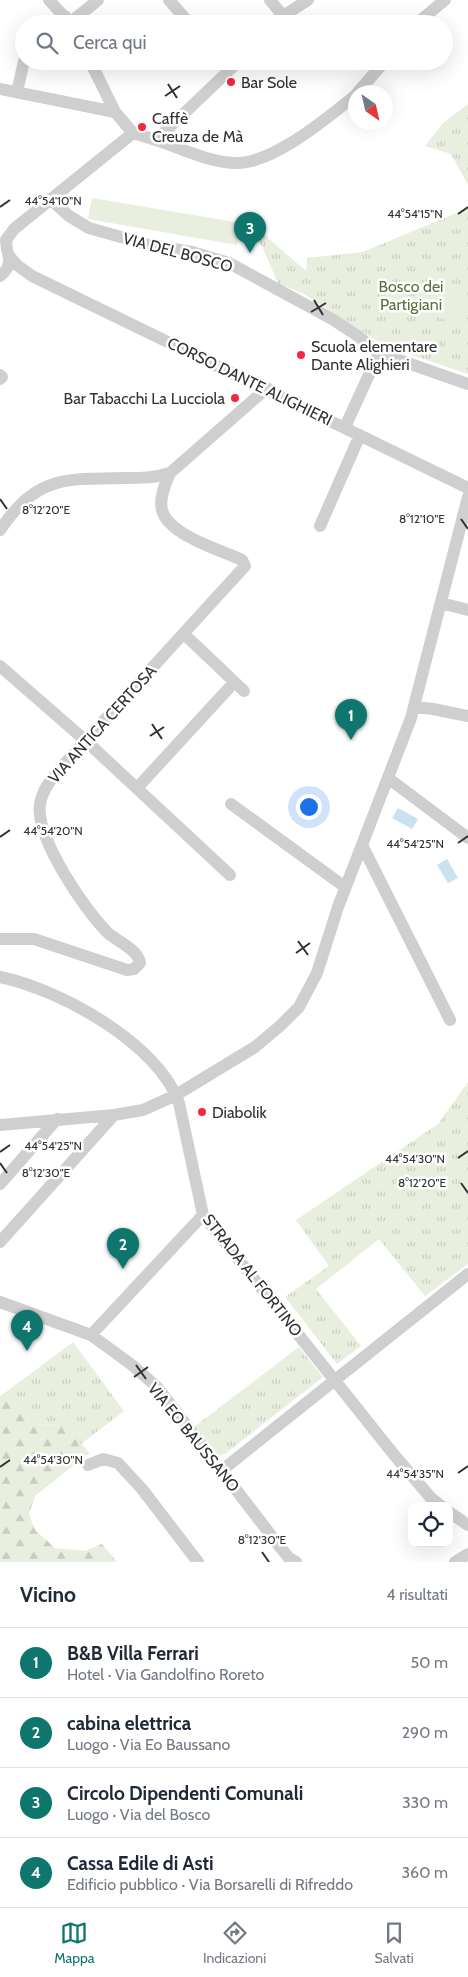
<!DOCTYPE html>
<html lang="it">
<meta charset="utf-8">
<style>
:root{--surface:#fff;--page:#f6f6f7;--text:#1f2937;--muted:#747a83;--line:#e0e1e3;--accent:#0f766e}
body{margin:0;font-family:Cabin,sans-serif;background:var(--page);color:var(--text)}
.controls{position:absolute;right:15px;bottom:15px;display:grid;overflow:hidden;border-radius:10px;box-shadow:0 5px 20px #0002}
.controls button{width:45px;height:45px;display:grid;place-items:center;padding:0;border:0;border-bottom:1px solid var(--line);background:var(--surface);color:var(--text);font:25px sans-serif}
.compass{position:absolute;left:348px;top:85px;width:45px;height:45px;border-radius:50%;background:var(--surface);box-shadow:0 5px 20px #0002;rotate:146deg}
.you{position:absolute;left:308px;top:806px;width:18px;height:18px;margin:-12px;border:4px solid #fff;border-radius:50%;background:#1a73e8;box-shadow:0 0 0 8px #1a73e833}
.badge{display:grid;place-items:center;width:32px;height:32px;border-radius:50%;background:var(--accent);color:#fff;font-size:16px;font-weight:700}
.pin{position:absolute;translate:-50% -41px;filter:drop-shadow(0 1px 2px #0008)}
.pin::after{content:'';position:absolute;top:26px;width:18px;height:15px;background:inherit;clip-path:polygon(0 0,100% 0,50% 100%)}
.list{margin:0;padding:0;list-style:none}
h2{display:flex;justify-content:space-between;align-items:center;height:65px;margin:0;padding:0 20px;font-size:21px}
h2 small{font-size:16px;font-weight:400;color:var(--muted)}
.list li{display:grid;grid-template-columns:32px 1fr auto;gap:15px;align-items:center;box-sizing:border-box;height:70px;padding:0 20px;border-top:1px solid var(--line)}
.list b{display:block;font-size:19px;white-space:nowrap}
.list p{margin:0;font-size:16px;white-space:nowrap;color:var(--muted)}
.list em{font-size:16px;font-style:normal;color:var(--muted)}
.icon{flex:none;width:28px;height:28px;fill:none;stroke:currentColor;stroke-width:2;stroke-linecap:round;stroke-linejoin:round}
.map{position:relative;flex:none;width:468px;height:1562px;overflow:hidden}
.search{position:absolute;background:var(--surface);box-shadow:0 5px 20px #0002;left:15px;right:15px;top:15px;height:55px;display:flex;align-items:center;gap:12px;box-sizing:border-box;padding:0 18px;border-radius:28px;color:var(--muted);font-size:19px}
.sheet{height:345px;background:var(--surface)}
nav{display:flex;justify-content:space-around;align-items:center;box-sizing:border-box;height:70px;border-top:1px solid var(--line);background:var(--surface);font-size:14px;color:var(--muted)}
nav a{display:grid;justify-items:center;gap:2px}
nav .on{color:var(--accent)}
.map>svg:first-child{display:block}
</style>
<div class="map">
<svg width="468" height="1562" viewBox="0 0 468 1562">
<defs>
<pattern id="forest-firs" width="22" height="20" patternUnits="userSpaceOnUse" patternTransform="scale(1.25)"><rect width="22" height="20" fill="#e8efdf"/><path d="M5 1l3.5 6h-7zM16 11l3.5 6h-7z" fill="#c7cdc0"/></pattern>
<pattern id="park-tufts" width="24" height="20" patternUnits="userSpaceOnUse" patternTransform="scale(1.25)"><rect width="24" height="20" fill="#e8efdf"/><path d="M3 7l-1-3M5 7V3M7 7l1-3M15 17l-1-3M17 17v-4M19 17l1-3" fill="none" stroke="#c7cdc0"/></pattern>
</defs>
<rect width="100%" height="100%" fill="#fff"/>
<path fill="url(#forest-firs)" d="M10 1389 28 1424 67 1425 89 1453 35 1496 29 1514 35 1530 55 1548 85 1551 102 1544 117 1562H0V1396Z"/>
<path fill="url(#park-tufts)" d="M468 104V185L451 154 425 146 443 123Z
M468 208V374L385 346 304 294 278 283 252 224 306 271 307 258 363 252Z
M468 1082V1264L425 1296 379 1239 316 1289 361 1346 337 1364 285 1297 329 1266 296 1220 438 1124Z
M73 1342 124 1411 81 1444 67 1425 28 1424 10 1389Z
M299 1347 323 1377 225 1454 217 1456 194 1427Z"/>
<path fill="#e8efdf" d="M92 198 241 223 237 245 88 219Z
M445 286 455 287 463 299 464 307 455 320 441 319 428 291Z"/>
<path fill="#cae2f0" d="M398 808 418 819 412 829 392 818Z
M447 859 458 878 448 883 437 865Z"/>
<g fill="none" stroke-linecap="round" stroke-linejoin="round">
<path stroke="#cfcfcf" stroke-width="12" d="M49 0 71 24
M169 0 190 24
M270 0 283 16
M71 22 98 0
M50 24 65 16
M275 24 283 16 308 0
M416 24 445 0
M90 61 115 112 133 133
M0 89 115 112
M17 92 24 61
M358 92 385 61
M133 133 156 140 239 61
M156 140C181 148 210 163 237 163 274 163 327 118 356 95
M50 199 69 216 89 228 149 245 192 252 229 263 332 319 358 336 379 353 468 384
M7 250 6 240 14 229 133 133
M9 256 17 265 32 276 468 488
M0 276C8 270 11 263 8 253
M0 375 2 377 0 379
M345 427 379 353
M320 526 360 435
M0 530C37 476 63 479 124 478 140 478 155 478 170 473L267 388
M441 603 468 610
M184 634 244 691
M0 666 86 741 230 875
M414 707 433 709 468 716
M388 778 468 838
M137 788 229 688
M231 804 345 887
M362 845 450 1020
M0 939H34L127 970 134 969 140 963C138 949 116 941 107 932 84 909 35 837 40 804 42 791 50 781 58 771L245 566 242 560C221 550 168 535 162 510 159 498 165 484 170 473
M0 977C59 989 158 1043 179 1103L203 1215 395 1456 431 1498 441 1506
M0 1125 114 1115 143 1110 176 1095 255 1047 280 1026 299 1007 317 973 338 907 411 718 468 497
M0 1184 57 1119
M203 1215 91 1335 132 1365 157 1387 277 1543 289 1558 296 1562
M0 1242 114 1115
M0 1302 91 1335
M88 1465 103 1459 118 1463 142 1489 198 1562
M221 1471 468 1274
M449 1512 468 1525
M455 1562 468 1554"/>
</g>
<path fill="none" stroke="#323232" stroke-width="2" d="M168 84 177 98M165 96 180 86M0 207 10 200M458 214 468 207M314 300 323 315M311 312 326 303M0 499 7 509M461 519 468 529M152 724 162 739M150 736 164 727M0 837 10 830M458 843 468 836M298 941 308 955M296 953 310 943M0 1152 10 1145M458 1158 468 1151M0 1163 7 1173M461 1183 468 1193M136 1365 146 1379M134 1377 148 1367M0 1467 10 1460M458 1473 468 1466M262 1552 269 1562"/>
<g fill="#f4283c" stroke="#fff" stroke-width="2">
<circle cx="231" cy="82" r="5"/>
<circle cx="142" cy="127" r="5"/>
<circle cx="301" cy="355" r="5"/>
<circle cx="235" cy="398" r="5"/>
<circle cx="202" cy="1112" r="5"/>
</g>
<g text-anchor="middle" stroke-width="5" stroke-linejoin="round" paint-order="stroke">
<g font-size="16" fill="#323232" stroke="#fff" text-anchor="start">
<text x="241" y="88">Bar Sole</text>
<text x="152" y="124">Caffè<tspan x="152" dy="18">Creuza de Mà</tspan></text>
<text x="311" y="352">Scuola elementare<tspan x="311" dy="18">Dante Alighieri</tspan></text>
<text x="225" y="404" text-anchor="end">Bar Tabacchi La Lucciola</text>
<text x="212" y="1118">Diabolik</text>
</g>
<g font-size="16" fill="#323232" stroke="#fff">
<text transform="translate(178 252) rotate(15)" y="6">VIA DEL BOSCO</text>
<text transform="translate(250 381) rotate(26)" y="6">CORSO DANTE ALIGHIERI</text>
<text transform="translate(102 724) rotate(-48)" y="6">VIA ANTICA CERTOSA</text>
<text transform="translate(253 1275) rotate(52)" y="6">STRADA AL FORTINO</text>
<text transform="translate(194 1437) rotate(51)" y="6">VIA EO BAUSSANO</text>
</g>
<g font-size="16" fill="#56723a" stroke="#fff">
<text x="411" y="292">Bosco dei<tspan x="411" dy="18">Partigiani</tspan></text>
</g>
</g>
<g font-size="12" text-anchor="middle" fill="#323232" stroke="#fff" stroke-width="5" stroke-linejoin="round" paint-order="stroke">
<text x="53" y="205">44°54'10"N</text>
<text x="415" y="218">44°54'15"N</text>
<text x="46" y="514">8°12'20"E</text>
<text x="422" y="523">8°12'10"E</text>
<text x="53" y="835">44°54'20"N</text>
<text x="415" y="848">44°54'25"N</text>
<text x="53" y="1150">44°54'25"N</text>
<text x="415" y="1163">44°54'30"N</text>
<text x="46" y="1177">8°12'30"E</text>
<text x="422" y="1187">8°12'20"E</text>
<text x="53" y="1464">44°54'30"N</text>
<text x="415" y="1478">44°54'35"N</text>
<text x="262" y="1544">8°12'30"E</text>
</g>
</svg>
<div class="controls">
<button><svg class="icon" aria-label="locate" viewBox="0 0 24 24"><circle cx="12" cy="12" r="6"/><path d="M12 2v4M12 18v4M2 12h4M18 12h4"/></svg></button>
</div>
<svg class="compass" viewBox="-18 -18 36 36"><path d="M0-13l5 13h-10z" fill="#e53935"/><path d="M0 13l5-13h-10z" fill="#747a83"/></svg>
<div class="you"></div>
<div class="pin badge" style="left:351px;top:740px">1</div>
<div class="pin badge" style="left:123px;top:1269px">2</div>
<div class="pin badge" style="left:250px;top:253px">3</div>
<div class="pin badge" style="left:27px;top:1351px">4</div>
<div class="search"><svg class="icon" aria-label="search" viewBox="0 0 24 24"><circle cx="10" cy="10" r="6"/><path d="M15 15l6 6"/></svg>Cerca qui</div>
</div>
<section class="sheet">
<h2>Vicino<small>4 risultati</small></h2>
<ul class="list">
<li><span class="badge">1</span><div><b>B&amp;B Villa Ferrari</b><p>Hotel · Via Gandolfino Roreto</p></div><em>50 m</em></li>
<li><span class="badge">2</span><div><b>cabina elettrica</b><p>Luogo · Via Eo Baussano</p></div><em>290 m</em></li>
<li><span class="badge">3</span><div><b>Circolo Dipendenti Comunali</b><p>Luogo · Via del Bosco</p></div><em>330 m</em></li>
<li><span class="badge">4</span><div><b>Cassa Edile di Asti</b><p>Edificio pubblico · Via Borsarelli di Rifreddo</p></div><em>360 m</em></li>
</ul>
</section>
<nav>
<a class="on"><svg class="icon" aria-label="map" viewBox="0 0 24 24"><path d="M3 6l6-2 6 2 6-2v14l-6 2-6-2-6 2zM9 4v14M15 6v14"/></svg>Mappa</a>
<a><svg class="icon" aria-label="directions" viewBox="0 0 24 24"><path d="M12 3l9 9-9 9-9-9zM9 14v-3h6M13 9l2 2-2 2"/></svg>Indicazioni</a>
<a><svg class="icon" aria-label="saved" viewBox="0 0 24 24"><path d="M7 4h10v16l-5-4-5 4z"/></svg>Salvati</a>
</nav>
